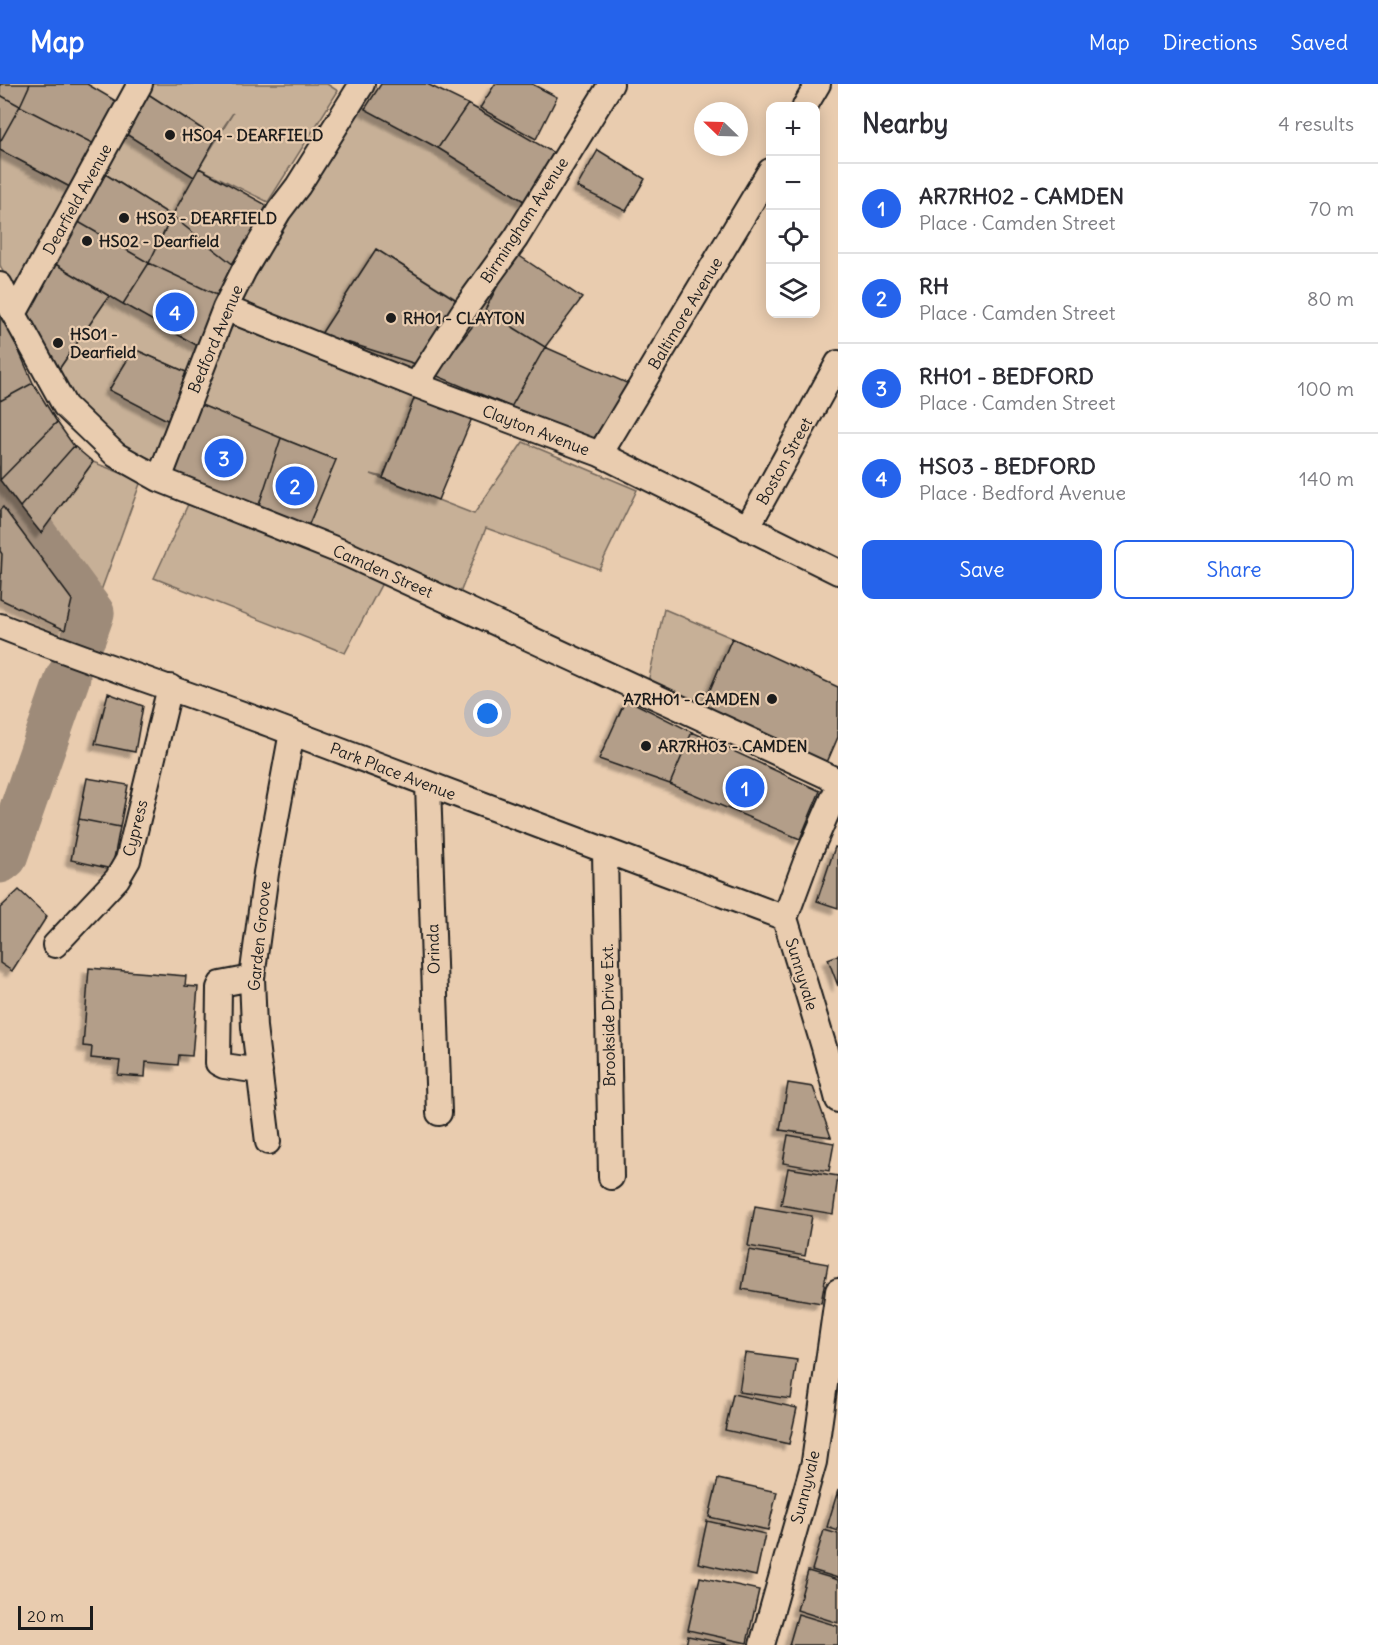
<!DOCTYPE html>
<meta charset="utf-8">
<style>
:root{--surface:#fff;--page:#f2f2f3;--text:#2b2b33;--muted:#7c7c81;--line:#e1e1e2;--accent:#2563eb}
body{margin:0;font-family:Delius,sans-serif;background:var(--page);color:var(--text)}
.controls{position:absolute;right:18px;top:18px;display:grid;overflow:hidden;border-radius:12px;box-shadow:0 3px 15px #0003}
.controls button{width:54px;height:54px;display:grid;place-items:center;padding:0;border:0;border-bottom:2px solid var(--line);background:var(--surface);color:var(--text);font:30px sans-serif}
.compass{position:absolute;left:694px;top:18px;width:54px;height:54px;border-radius:50%;background:var(--surface);box-shadow:0 3px 15px #0003;rotate:293deg}
.scale{position:absolute;left:18px;bottom:15px;width:75px;box-sizing:border-box;padding-left:6px;border:3px solid #1c1c1c;border-top:0;font-size:16px;line-height:21px;white-space:nowrap;color:#1c1c1c;-webkit-text-stroke:4px #e9ccaf;paint-order:stroke}
.you{position:absolute;left:488px;top:630px;width:21px;height:21px;margin:-15px;border:4px solid #fff;border-radius:50%;background:#1a73e8;box-shadow:0 0 0 9px #1a73e833}
.badge{display:grid;place-items:center;width:39px;height:39px;border-radius:50%;background:var(--accent);color:#fff;font-size:20px;font-weight:700}
.pin{position:absolute;translate:-50% -50%;border:3px solid #fff;box-shadow:0 2px 6px #0006}
.list{margin:0;padding:0;list-style:none}
h2{display:flex;justify-content:space-between;align-items:center;height:78px;margin:0;padding:0 24px;font-size:26px}
h2 small{font-size:20px;font-weight:400;color:var(--muted)}
.list li{display:grid;grid-template-columns:39px 1fr auto;gap:18px;align-items:center;box-sizing:border-box;height:90px;padding:0 24px;border-top:2px solid var(--line)}
.list b{display:block;font-size:22px;white-space:nowrap}
.list p{margin:0;font-size:20px;white-space:nowrap;color:var(--muted)}
.list em{font-size:20px;font-style:normal;color:var(--muted)}
.actions{display:flex;gap:12px;padding:18px 24px}
.actions a{flex:1;padding:14px 0;border:2px solid var(--accent);border-radius:12px;text-align:center;font-size:21px;color:var(--accent)}
.actions .main{background:var(--accent);color:#fff}
.icon{flex:none;width:33px;height:33px;fill:none;stroke:currentColor;stroke-width:2;stroke-linecap:round;stroke-linejoin:round}
.map{position:relative;flex:none;width:838px;height:1561px;overflow:hidden}
header{display:flex;align-items:center;gap:36px;box-sizing:border-box;height:84px;padding:0 30px;background:var(--accent);color:#fff}
header strong{font-size:28px}
nav{display:flex;gap:33px;margin-inline-start:auto;font-size:21px}
main{display:flex}
aside{flex:1;background:var(--surface)}
.map>svg:first-child{display:block}
</style>
<header>
<strong>Map</strong>
<nav><a>Map</a><a>Directions</a><a>Saved</a></nav>
</header>
<main>
<div class="map">
<svg width="838" height="1561" viewBox="0 0 838 1561">
<defs>
<filter id="shadow"><feDropShadow dx="-5.5" dy="5.5" stdDeviation="1.5" flood-color="#0004"/></filter>
</defs>
<rect width="100%" height="100%" fill="#e9ccaf"/>
<filter id="ink" filterUnits="userSpaceOnUse"><feTurbulence type="fractalNoise" baseFrequency=".0167" numOctaves="2"/><feDisplacementMap in="SourceGraphic" scale="12" xChannelSelector="R" yChannelSelector="G"/><feConvolveMatrix kernelMatrix="1 2 1 2 8 2 1 2 1" color-interpolation-filters="sRGB"/></filter>
<g filter="url(#ink)">
<path fill="#c7b097" stroke="#72665a" stroke-width="1.5" d="M149 0H327L338 7 268 118 199 84 233 29 216 54 145 8Z
M352 17 438 64 535 124 467 222 376 165 321 250 236 220Z
M123 48 194 93 172 132 102 88Z
M0 66 70 103 13 211 0 181Z
M109 212 200 263 186 288 134 265 110 306 169 337 154 376 120 363 91 337 57 288Z
M234 242 416 310 383 393 371 390 474 430 523 358 637 406 599 485 486 444 460 509 306 447 335 376 194 318 217 257Z
M93 378 141 397 98 515 41 449Z
M190 416 383 497 345 569 154 494Z
M664 525 732 554 701 627 648 598Z"/>
<g fill="none" stroke-linecap="round" stroke-linejoin="round">
<path stroke="#9e8b79" stroke-width="45" d="M0 404 92 529 84 552
M0 777 5 773 68 593"/>
</g>
<path fill="#b39e89" stroke="#1c1c1c" stroke-width="1.5" filter="url(#shadow)" d="M0 0H30L20 22 0 11Z
M30 0H87L121 20 96 61 20 22Z
M381 0H427L468 20 438 64 365 25Z
M495 0H532L557 13 536 55 480 24Z
M145 8 216 54 194 93 123 48Z
M0 11 20 22 0 58Z
M468 20 561 73 532 122 438 64Z
M20 22 96 61 70 103 0 66V58Z
M598 66 645 95 626 127 577 103Z
M199 84 270 123 235 182 172 132Z
M102 88 172 132 149 179 75 136Z
M172 132 235 182 219 212 149 179Z
M75 136 149 179 123 220 52 178Z
M376 165 461 219 416 280 321 250Z
M515 169 582 214 545 263 485 226Z
M52 178 109 212 57 288 23 230Z
M149 179 219 212 200 263 123 220Z
M0 224 33 299 0 317Z
M485 226 545 263 511 323 435 291Z
M545 263 629 300 593 356 511 323Z
M134 265 186 288 169 337 109 306Z
M33 299 57 338 0 396V317Z
M416 310 472 334 438 416 383 394Z
M194 318 281 354 257 427 165 394Z
M57 338 74 362 20 423 0 396Z
M281 354 336 376 306 447 257 427Z
M74 362 93 378 41 449 20 423Z
M3 423 72 516 65 546 0 515 2 470 0 467V426Z
M732 554 838 603V653L825 683 701 627Z
M108 609 143 622 135 668 95 660Z
M626 615 692 648 670 700 599 675Z
M692 648 820 707 800 755 670 700Z
M87 694 128 701 120 743 79 735Z
M79 735 120 743 112 785 71 776Z
M835 763 838 764V824L817 817Z
M19 806 47 832 12 887 0 879V824Z
M838 871V902L828 875Z
M89 884 186 892 185 902 198 903 192 972 179 971 178 981 146 978 145 993 118 991 120 977 91 974 92 963 83 962Z
M788 999 813 1003 831 1053 780 1046Z
M788 1051 834 1059 829 1087 783 1079Z
M788 1084 838 1092 833 1130 781 1121Z
M755 1122 812 1132 805 1172 748 1162Z
M749 1166 828 1180 821 1219 742 1205Z
M745 1269 797 1276 791 1315 739 1308Z
M733 1310 797 1324 789 1360 725 1346Z
M718 1395 777 1408 768 1446 709 1433Z
M838 1406V1447L827 1443Z
M707 1437 765 1450 756 1492 698 1479Z
M824 1446 838 1450V1494L812 1486Z
M808 1487 838 1496V1539L797 1526Z
M700 1493 759 1506 747 1559 688 1546Z
M798 1530 838 1542V1561H789Z
M688 1552 732 1561H686Z"/>
<g fill="none" stroke-linecap="round" stroke-linejoin="round">
<g stroke="#1c1c1c" stroke-width="28">
<path id="minor" d="M805 22 818 0
M0 201 14 230 65 322 116 371 159 395 347 470 838 697
M225 224 416 301 600 370 838 488
M14 230 140 0
M416 301 467 222 516 154 611 0
M600 370 770 87
M159 395 225 224 244 186 279 127 298 102 362 0
M747 444 838 279
M0 542C90 578 182 607 272 641 443 705 613 771 785 834
M428 701 439 1029
M605 768 611 1093
M785 834 824 963 838 1016
M785 834 808 772 838 703
M55 861 117 795 128 776 170 603
M252 894 221 900 219 904 218 979 224 982 260 987
M268 1058 254 943 252 894 266 789 292 648
M762 1561 814 1378 838 1207"/>
</g>
<use href="#minor" stroke="#e9ccaf" stroke-width="24"/>
</g>
</g>
<g fill="#1c1c1c" stroke="#e9ccaf" stroke-width="2">
<circle cx="170" cy="51" r="6"/>
<circle cx="124" cy="134" r="6"/>
<circle cx="87" cy="157" r="6"/>
<circle cx="391" cy="234" r="6"/>
<circle cx="58" cy="259" r="6"/>
<circle cx="772" cy="615" r="6"/>
<circle cx="646" cy="662" r="6"/>
</g>
<g text-anchor="middle" stroke-width="4.5" stroke-linejoin="round" paint-order="stroke">
<g font-size="16" font-weight="bold" fill="#1c1c1c" stroke="#e9ccaf" text-anchor="start">
<text x="182" y="57">HS04 - DEARFIELD</text>
<text x="136" y="140">HS03 - DEARFIELD</text>
<text x="99" y="163">HS02 - Dearfield</text>
<text x="403" y="240">RH01 - CLAYTON</text>
<text x="70" y="256">HS01 -<tspan x="70" dy="18">Dearfield</tspan></text>
<text x="760" y="621" text-anchor="end">A7RH01 - CAMDEN</text>
<text x="658" y="668">AR7RH03 - CAMDEN</text>
</g>
<g font-size="16" fill="#1c1c1c" stroke="#e9ccaf">
<text transform="translate(77 115) rotate(-61)" y="6">Dearfield Avenue</text>
<text transform="translate(524 136) rotate(-57)" y="6">Birmingham Avenue</text>
<text transform="translate(685 229) rotate(-59)" y="6">Baltimore Avenue</text>
<text transform="translate(215 255) rotate(-67)" y="6">Bedford Avenue</text>
<text transform="translate(536 346) rotate(21)" y="6">Clayton Avenue</text>
<text transform="translate(784 377) rotate(-61)" y="6">Boston Street</text>
<text transform="translate(383 487) rotate(24)" y="6">Camden Street</text>
<text transform="translate(393 687) rotate(21)" y="6">Park Place Avenue</text>
<text transform="translate(135 744) rotate(-76)" y="6">Cypress</text>
<text transform="translate(259 852) rotate(-84)" y="6">Garden Groove</text>
<text transform="translate(433 865) rotate(-92)" y="6">Orinda</text>
<text transform="translate(802 890) rotate(73)" y="6">Sunnyvale</text>
<text transform="translate(608 931) rotate(-91)" y="6">Brookside Drive Ext.</text>
<text transform="translate(805 1403) rotate(-76)" y="6">Sunnyvale</text>
</g>
</g>
</svg>
<div class="controls">
<button>+</button>
<button>−</button>
<button><svg class="icon" aria-label="locate" viewBox="0 0 24 24"><circle cx="12" cy="12" r="6"/><path d="M12 2v4M12 18v4M2 12h4M18 12h4"/></svg></button>
<button><svg class="icon" aria-label="layers" viewBox="0 0 24 24"><path d="M12 4l9 5-9 5-9-5zM3 14l9 5 9-5"/></svg></button>
</div>
<svg class="compass" viewBox="-18 -18 36 36"><path d="M0-13l5 13h-10z" fill="#e53935"/><path d="M0 13l5-13h-10z" fill="#7c7c81"/></svg>
<div class="scale">20 m</div>
<div class="you"></div>
<div class="pin badge" style="left:745px;top:704px">1</div>
<div class="pin badge" style="left:295px;top:402px">2</div>
<div class="pin badge" style="left:224px;top:374px">3</div>
<div class="pin badge" style="left:175px;top:228px">4</div>
</div>
<aside>
<h2>Nearby<small>4 results</small></h2>
<ul class="list">
<li><span class="badge">1</span><div><b>AR7RH02 - CAMDEN</b><p>Place · Camden Street</p></div><em>70 m</em></li>
<li><span class="badge">2</span><div><b>RH</b><p>Place · Camden Street</p></div><em>80 m</em></li>
<li><span class="badge">3</span><div><b>RH01 - BEDFORD</b><p>Place · Camden Street</p></div><em>100 m</em></li>
<li><span class="badge">4</span><div><b>HS03 - BEDFORD</b><p>Place · Bedford Avenue</p></div><em>140 m</em></li>
</ul>
<div class="actions"><a class="main">Save</a><a>Share</a></div>
</aside>
</main>
